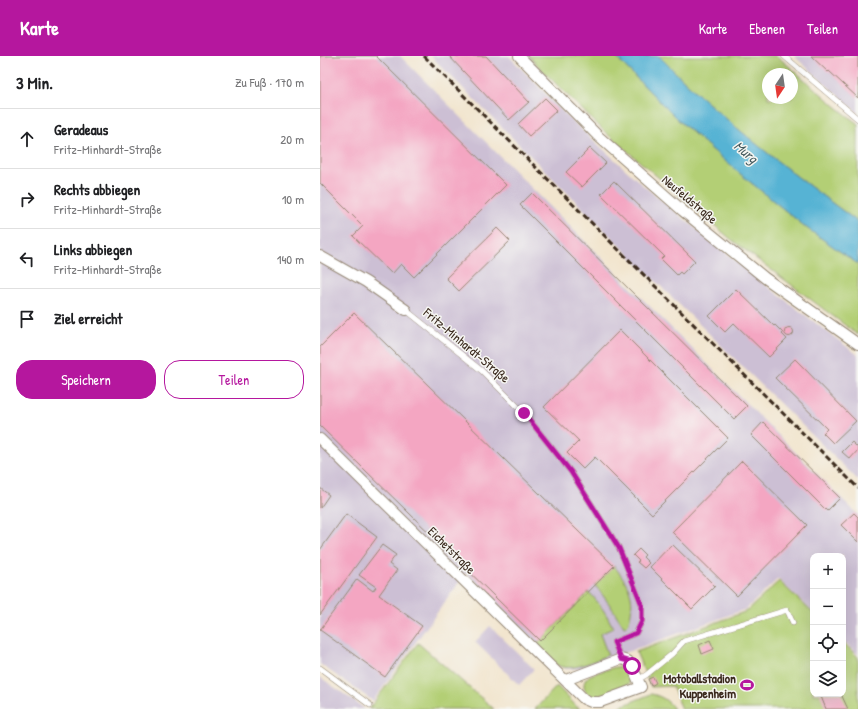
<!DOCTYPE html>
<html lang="de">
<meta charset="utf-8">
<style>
:root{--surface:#fff;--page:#f2f2f2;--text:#202124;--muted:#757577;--line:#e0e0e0;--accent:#b5179e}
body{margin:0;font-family:"Patrick Hand",sans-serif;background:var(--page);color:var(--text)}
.controls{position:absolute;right:12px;bottom:12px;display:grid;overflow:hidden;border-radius:8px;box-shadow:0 4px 16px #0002}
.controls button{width:36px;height:36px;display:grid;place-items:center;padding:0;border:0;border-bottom:1px solid var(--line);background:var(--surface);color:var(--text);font:20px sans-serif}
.compass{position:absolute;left:442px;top:12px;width:36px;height:36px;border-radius:50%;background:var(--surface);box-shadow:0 4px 16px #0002;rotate:193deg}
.stop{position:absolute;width:12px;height:12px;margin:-9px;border:3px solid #b5179e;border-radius:50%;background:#fff}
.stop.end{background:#b5179e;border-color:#fff;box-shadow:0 1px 4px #0008}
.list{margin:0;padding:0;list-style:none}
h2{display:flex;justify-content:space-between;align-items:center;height:52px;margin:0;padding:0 16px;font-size:17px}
h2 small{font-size:13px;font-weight:400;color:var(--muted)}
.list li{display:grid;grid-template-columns:26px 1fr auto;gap:12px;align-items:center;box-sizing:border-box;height:60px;padding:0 16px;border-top:1px solid var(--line)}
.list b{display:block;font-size:15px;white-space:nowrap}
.list p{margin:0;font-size:13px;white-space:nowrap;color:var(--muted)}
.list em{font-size:13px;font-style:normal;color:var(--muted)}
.actions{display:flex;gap:8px;padding:12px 16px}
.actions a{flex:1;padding:9px 0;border:1px solid var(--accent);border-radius:16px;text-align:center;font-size:14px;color:var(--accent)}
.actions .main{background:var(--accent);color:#fff}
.icon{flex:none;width:22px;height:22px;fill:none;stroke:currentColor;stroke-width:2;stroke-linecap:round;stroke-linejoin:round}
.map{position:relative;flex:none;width:538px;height:653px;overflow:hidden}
header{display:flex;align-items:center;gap:24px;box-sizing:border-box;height:56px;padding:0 20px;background:var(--accent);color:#fff}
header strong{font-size:19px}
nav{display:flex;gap:22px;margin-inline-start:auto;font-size:14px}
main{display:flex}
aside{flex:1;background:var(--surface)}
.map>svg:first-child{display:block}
</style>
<header>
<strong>Karte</strong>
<nav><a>Karte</a><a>Ebenen</a><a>Teilen</a></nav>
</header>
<main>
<aside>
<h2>3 Min.<small>Zu Fuß · 170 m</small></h2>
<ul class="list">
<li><svg class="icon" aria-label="ahead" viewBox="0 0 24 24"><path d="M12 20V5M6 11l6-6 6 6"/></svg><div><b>Geradeaus</b><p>Fritz-Minhardt-Straße</p></div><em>20 m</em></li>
<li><svg class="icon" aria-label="right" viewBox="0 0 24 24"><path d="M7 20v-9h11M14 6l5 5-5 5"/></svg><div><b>Rechts abbiegen</b><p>Fritz-Minhardt-Straße</p></div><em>10 m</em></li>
<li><svg class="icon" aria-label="left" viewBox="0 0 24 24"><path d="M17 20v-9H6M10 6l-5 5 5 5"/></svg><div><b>Links abbiegen</b><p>Fritz-Minhardt-Straße</p></div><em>140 m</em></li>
<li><svg class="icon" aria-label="arrive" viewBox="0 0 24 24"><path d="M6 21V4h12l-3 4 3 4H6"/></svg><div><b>Ziel erreicht</b></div></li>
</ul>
<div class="actions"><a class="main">Speichern</a><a>Teilen</a></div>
</aside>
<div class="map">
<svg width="538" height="653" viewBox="0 0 538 653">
<rect width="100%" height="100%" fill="#f6f6f2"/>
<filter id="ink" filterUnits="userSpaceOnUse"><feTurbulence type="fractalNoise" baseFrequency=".025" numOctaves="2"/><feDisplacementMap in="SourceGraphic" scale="8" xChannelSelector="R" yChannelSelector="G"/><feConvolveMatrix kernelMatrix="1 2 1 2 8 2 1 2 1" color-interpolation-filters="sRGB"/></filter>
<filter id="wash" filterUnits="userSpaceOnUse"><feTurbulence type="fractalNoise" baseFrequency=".012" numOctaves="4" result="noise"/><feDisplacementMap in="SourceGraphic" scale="16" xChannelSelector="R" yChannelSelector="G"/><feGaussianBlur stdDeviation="0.9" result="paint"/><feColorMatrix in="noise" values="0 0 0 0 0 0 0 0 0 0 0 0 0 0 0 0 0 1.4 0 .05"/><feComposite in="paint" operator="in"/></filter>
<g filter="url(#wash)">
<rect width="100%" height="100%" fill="#f2e5ce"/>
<path fill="#ccbfd4" d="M0 0H80L538 459V599L523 584V500H493V556L458 523 426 553 260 613H246L238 610 146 517 53 645 0 608Z
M111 0H189L251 64 325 131 439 224 538 299V424L317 207Z
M474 0H538V57Z
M170 570 214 613 199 629 155 586Z
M0 621 45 653H0Z"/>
<path fill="#b3cf75" stroke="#777c4a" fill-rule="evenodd" d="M209 0H295L356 62 418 116 488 173 538 208V279L413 185 285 76 221 13Z
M339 0H457L514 49 538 68V166C483 126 429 84 378 38 365 26 352 13 339 0ZM448 18H472V42H448Z
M294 510C311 531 316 543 308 569L304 571 290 549 275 529Z
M459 525 493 557V638H523V586L538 601V653H362L352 630 331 631 316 596 427 555Z
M269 536C279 547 287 558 293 572L280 578 288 599C275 604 252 617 237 609 232 606 224 596 219 591L218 587Z
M98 587 174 653H49Z
M295 611C307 610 316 622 306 631 301 635 292 636 286 638 282 640 278 642 274 641 264 640 260 626 269 620 275 616 288 614 295 611Z
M237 630 257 651 260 653H215Z
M331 638C341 640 348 644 354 653H294Z"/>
<path fill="#56b3d4" stroke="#486e79" d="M295 0H339C352 13 365 26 378 38 429 84 483 126 538 166V208L488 173 418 116 356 62Z"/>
<g id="blocks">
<path fill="#f4a6c2" d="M0 0H56L186 129 94 221 81 208 72 218 33 180 43 170 0 127Z
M129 0H166L209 46 189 64Z
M491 0H538V42L509 15 508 16Z
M225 42 237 54 209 80 198 68Z
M270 92 286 107 262 131 246 116Z
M294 125 375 205 362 218 360 216 357 219 341 203 344 200 281 138Z
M212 137 427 350 414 363 200 149Z
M177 172 190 185 139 235 126 222Z
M416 233 454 270 455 269 463 277 462 278 467 283 449 301 414 267 405 276 389 260Z
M34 257 294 510 220 585 0 370V291Z
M464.5 276a4.5 4.5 0 1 1 9 0a4.5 4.5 0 1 1-9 0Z
M300 274 408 382 332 458 275 401 263 413 247 397 259 385 224 351Z
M475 303 536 365 513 387 503 377 507 373 455 322Z
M443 366 520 442 507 455 431 379Z
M532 386 538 392V394L530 403 522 396Z
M422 405 487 469 417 540 352 476Z
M0 432 9 439 0 452Z
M534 457 538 461V486L521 469Z
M26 458 57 481 0 559V494Z
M352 488 395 530 372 553 330 511Z
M62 489 76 499 69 508 77 514 59 539 102 570 65 621 0 574 37 523 53 535 56 531 39 519Z
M319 493 325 499 323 501 329 507 324 512 317 506 319 505 313 499Z
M390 584 394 593 382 598 379 589Z
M333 621 336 627 331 630 328 623Z
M500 638H521L528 653H506Z"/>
</g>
</g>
<g filter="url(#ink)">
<use href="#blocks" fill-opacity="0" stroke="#968876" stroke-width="1"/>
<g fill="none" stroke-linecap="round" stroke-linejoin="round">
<g stroke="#968876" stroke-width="6">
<path id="lane" d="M464 0 538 63
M86 254 162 315 204 357 251 416 299 492 322 549V565L316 577 294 586 301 603
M0 612 50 649
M319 623 326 619 352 598 364 585 467 554 473 567"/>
</g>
<g stroke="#968876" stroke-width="12">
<path id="street" d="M199 0 279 81 363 155 445 222 538 288
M0 200 46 226 86 254
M0 383 264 643 271 646H280L321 631 312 610 308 605 301 603 246 624"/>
</g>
<use href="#lane" stroke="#fff" stroke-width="5"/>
<use href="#street" stroke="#fff" stroke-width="10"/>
<path stroke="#3b2a1e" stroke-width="3" stroke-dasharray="6 3" stroke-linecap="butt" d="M104 0 538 432"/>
</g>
</g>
<g fill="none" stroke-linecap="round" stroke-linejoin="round" filter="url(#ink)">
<path stroke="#b5179e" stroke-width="5" d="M204 357 251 416 299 492 322 549V565L316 577 294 586 301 603 308 605 312 610"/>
</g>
<defs>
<g id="stadium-bare" transform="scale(1.08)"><path d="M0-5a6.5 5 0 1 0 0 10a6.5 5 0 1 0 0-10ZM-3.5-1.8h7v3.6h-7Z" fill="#b5179e" stroke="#f6f6f2" stroke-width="2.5" paint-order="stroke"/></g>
</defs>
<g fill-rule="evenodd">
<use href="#stadium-bare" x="427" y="629"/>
</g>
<g text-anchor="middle" stroke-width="3" stroke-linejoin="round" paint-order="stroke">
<g font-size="13" fill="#3b2a1e" stroke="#f6f6f2">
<text transform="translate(370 143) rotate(40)" y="5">Neufeldstraße</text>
<text transform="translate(147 289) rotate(40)" y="5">Fritz-Minhardt-Straße</text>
<text transform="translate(132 494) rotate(45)" y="5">Eichetstraße</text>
</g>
<g font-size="13" font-weight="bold" fill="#3b2a1e" stroke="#f6f6f2" text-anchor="end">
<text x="416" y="627">Motoballstadion<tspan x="416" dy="15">Kuppenheim</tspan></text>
</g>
<g font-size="14" font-style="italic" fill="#445a5e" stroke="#f6f6f2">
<text transform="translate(426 96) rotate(40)" y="5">Murg</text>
</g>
</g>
</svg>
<div class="controls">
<button>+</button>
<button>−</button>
<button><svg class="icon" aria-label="locate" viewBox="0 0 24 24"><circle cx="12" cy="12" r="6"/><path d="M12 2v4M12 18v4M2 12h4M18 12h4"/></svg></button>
<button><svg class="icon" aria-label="layers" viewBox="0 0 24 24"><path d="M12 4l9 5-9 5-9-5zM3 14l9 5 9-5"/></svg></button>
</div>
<svg class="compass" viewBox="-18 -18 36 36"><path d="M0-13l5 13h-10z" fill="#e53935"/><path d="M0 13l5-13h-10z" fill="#757577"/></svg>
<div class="stop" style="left:312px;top:610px"></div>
<div class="stop end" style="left:204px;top:357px"></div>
</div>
</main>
